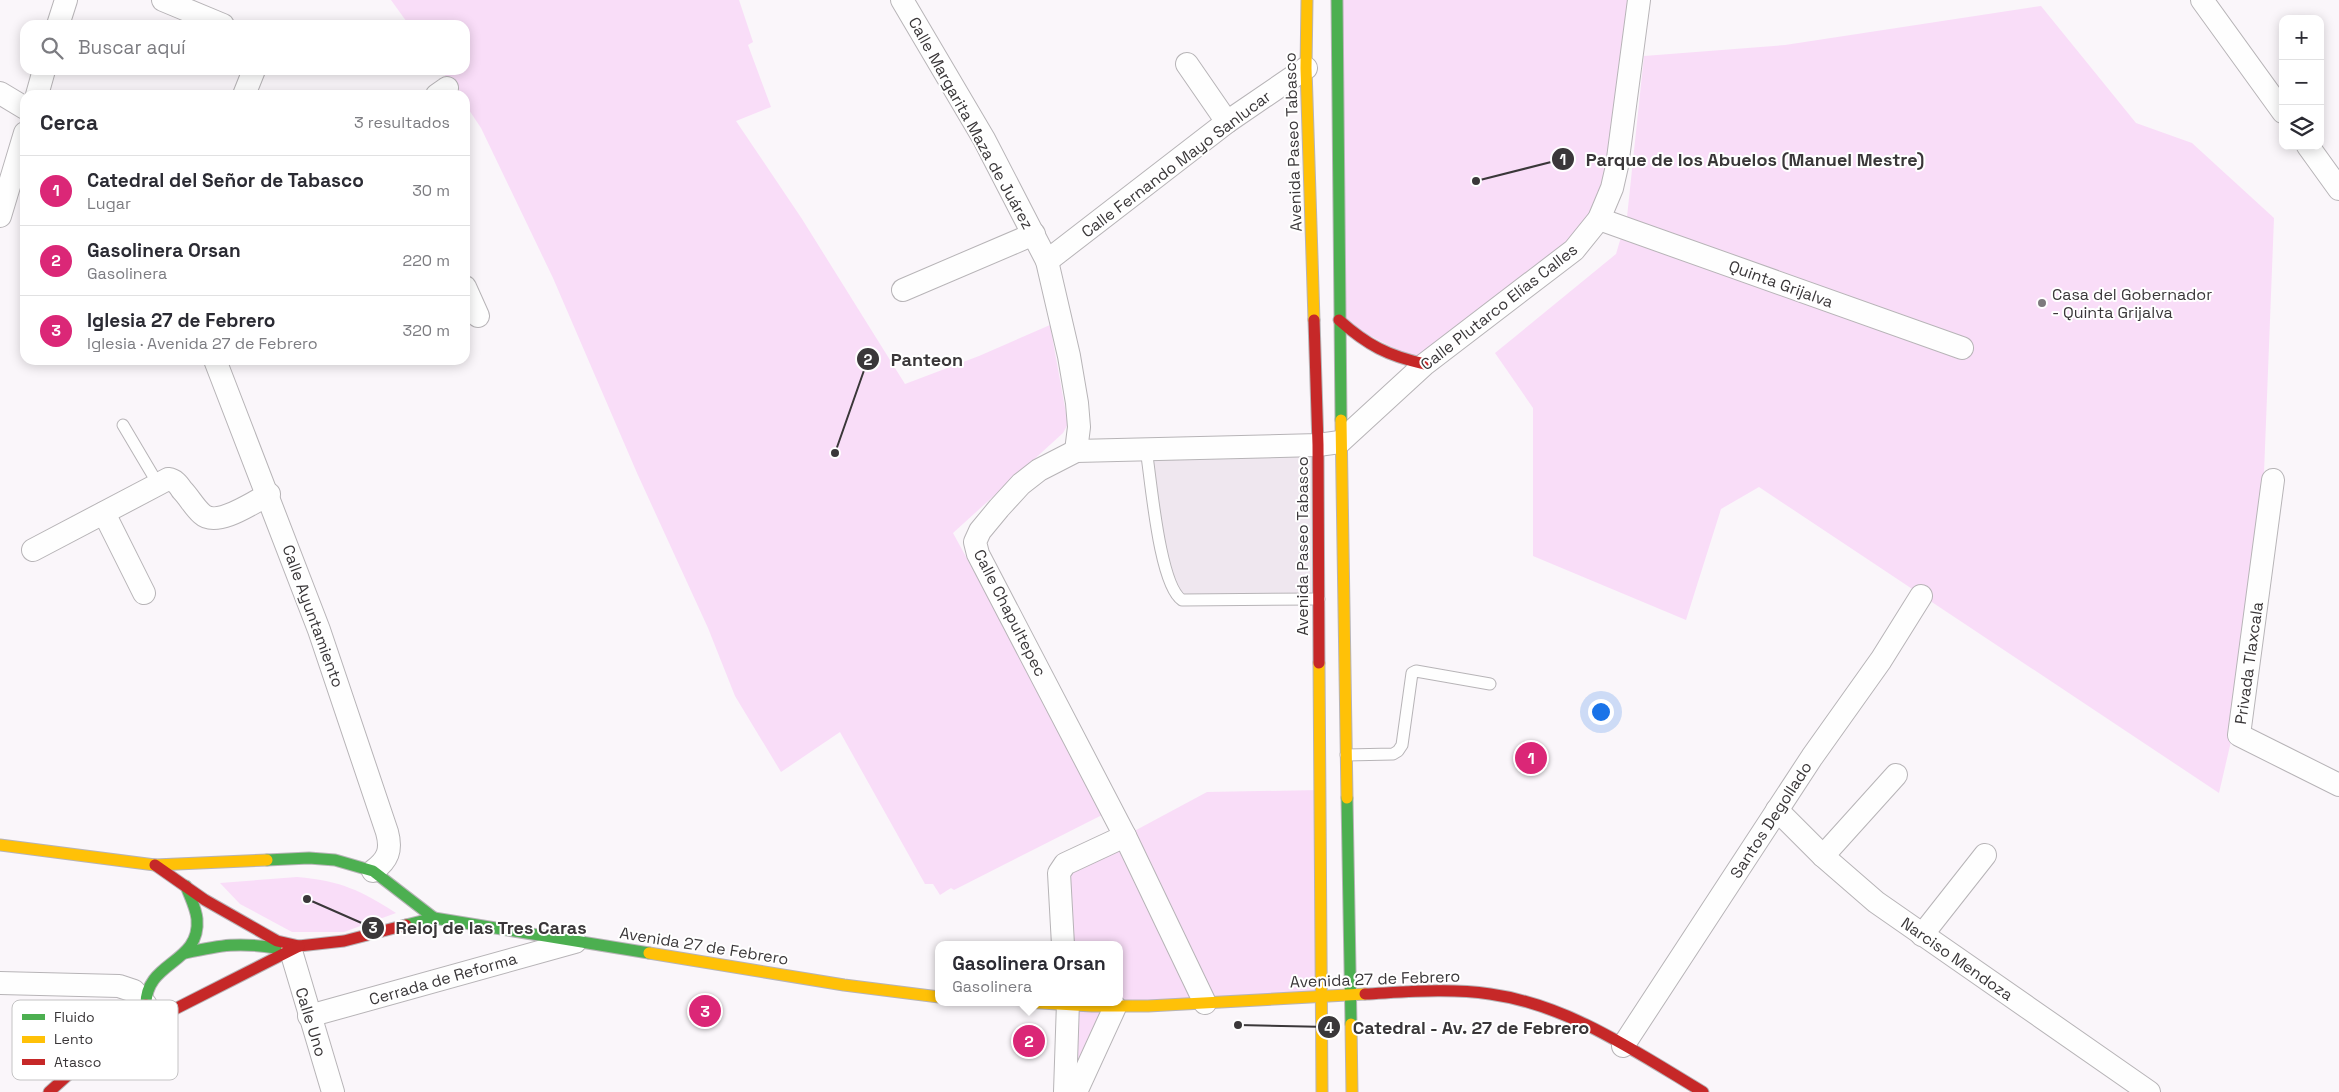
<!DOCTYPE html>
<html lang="es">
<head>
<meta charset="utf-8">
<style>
  :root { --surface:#fff; --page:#f7f7f7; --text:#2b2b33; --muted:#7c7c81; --line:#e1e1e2; --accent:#db2777 }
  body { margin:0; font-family:"Space Grotesk",sans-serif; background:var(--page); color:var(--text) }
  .controls { position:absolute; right:15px; top:15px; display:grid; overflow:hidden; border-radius:10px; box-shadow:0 2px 12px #0003 }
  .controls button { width:45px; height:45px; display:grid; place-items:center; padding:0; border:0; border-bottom:1px solid var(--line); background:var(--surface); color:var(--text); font:25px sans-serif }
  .you { position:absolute; left:1600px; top:711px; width:18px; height:18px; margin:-12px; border:4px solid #fff; border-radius:50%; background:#1a73e8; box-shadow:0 0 0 8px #1a73e833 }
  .badge { display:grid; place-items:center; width:32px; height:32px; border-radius:50%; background:var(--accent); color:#fff; font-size:16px; font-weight:700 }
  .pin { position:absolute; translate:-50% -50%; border:2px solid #fff; box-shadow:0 1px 5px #0006 }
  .popup { position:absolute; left:935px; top:941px; width:188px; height:65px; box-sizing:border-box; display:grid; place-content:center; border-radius:10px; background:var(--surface); filter:drop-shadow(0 1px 4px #0005); font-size:16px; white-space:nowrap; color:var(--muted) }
  .popup b { font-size:19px; color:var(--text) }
  .popup::after { content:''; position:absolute; left:50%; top:100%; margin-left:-10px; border:10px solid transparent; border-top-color:var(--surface) }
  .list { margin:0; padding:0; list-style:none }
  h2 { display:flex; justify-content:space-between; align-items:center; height:65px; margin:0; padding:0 20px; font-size:21px }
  h2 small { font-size:16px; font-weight:400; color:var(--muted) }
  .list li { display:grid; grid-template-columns:32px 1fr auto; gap:15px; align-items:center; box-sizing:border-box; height:70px; padding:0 20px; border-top:1px solid var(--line) }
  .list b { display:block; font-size:19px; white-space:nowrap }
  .list p { margin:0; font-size:16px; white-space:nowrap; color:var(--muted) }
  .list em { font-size:16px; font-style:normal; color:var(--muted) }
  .icon { flex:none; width:28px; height:28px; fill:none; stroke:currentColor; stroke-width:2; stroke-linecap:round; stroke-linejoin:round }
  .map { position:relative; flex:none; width:2339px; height:1092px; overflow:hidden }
  .search { position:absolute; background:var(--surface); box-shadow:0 2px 12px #0003; left:20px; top:20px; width:450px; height:55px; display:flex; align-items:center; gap:12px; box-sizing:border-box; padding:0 18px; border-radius:15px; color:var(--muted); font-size:19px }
  .panel { position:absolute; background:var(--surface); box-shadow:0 2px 12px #0003; left:20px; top:90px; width:450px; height:275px; border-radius:15px }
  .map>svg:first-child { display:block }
  .built { fill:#efe7ef }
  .green { fill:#f9ddf8 }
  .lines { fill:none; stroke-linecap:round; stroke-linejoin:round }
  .lane-casing { stroke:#b7b4b7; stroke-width:13 }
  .street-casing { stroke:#b7b4b7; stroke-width:24 }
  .fast-casing { stroke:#b7b4b7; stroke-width:13 }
  .slow-casing { stroke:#b7b4b7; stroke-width:13 }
  .jam-casing { stroke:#b7b4b7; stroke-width:13 }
  .lane { stroke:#fefefe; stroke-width:11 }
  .street { stroke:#fefefe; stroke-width:22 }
  .fast { stroke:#4caf50; stroke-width:11 }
  .slow { stroke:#ffc107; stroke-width:11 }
  .jam { stroke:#c62828; stroke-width:11 }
  .poi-dot { fill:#7d7a7d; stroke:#fff; stroke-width:2 }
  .labels { text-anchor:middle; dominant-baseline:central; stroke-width:4; stroke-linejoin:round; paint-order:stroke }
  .street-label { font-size:16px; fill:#3a3739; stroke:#fff }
  .poi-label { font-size:16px; fill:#3a3739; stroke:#fff; text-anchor:start }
  .key { fill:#fff; stroke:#c4c3c4; stroke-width:1 }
  .key-label { font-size:14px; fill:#3a3739 }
  .leader { fill:none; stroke:#3a3739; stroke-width:2 }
  .callout-dot { fill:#3a3739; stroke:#fff; stroke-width:2 }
  .mark-label { font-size:15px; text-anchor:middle; font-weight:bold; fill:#fff }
  .callout-label { font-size:18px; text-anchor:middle; font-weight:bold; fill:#3a3739; stroke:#fff; stroke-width:4; stroke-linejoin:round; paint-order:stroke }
</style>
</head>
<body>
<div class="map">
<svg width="2339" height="1092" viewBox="0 0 2339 1092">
  <rect width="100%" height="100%" fill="#faf6fa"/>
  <!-- built -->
  <path class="built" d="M1314 448 1316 596H1184L1166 565 1149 452Z"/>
  <!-- green -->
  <g class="green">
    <path d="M391 0H739L753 42 748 45 771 107 736 121 802 219 905 384 979 356 1050 325 1068 424 1063 433 953 533 1106 813 954 890 951 888 940 895 933 884H925L840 732 781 772 735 696 708 628 637 473 553 278 481 128 465 104V95H459L441 70H465V25H409Z"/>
    <path d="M1337 0H1639L1599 219 1425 364 1339 320Z"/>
    <path d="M2041 6 2136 123 2192 143 2274 218 2264 473 2232 737 2219 793 1759 487 1721 509 1686 620 1533 556V408L1495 353 1616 254 1627 217 1644 56 1785 45Z"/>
    <path d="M1319 790 1320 995 1115 1007 1076 1092 1068 1005 1119 1002V945H1063L1065 864 1125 836 1207 792Z"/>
    <path d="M297 877C341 881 360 890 396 913L344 932H292L240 904 220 883Z"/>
  </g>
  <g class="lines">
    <!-- lane casing -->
    <g class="lane-casing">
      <g id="lane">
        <path d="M123 425 158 484"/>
        <path d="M1146 449C1151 479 1159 585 1182 600L1319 599"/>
        <path d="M1346 755 1393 754 1398 751 1402 745 1412 673 1416 671 1490 684"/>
      </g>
    </g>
    <!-- street casing -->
    <g class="street-casing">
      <g id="street">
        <path d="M163 0 223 25"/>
        <path d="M902 0 984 139 1047 261 1069 356 1077 403 1079 427 1076 451"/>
        <path d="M2202 0 2283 112"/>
        <path d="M58 25 66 0"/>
        <path d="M1187 64 1227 122"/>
        <path d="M0 93 25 108"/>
        <path d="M37 95 44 70"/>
        <path d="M244 95 254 70"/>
        <path d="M437 95 447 88"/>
        <path d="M2308 146 2339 189"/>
        <path d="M0 216 25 133"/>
        <path d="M1599 219 1962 348"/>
        <path d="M1047 261 1227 122 1306 68"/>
        <path d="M465 287 478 316"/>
        <path d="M903 290 1034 234"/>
        <path d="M215 360 319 630 387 832C392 850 388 860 373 871"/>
        <path d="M2273 480 2239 735 2339 785"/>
        <path d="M104 513 144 593"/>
        <path d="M33 550 168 479C175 480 178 484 182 490 189 497 194 507 202 514 217 528 254 502 269 494"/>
        <path d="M1777 810 1823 856 1876 902 2149 1092"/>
        <path d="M1125 836 1205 1003"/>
        <path d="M1823 856 1896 775"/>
        <path d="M1922 935 1985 855"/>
        <path d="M1063 945 1059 873 1065 864 1125 836 978 554 975 542 980 531 999 508 1021 484 1039 470 1076 451 1318 445 1340 442 1425 364 1574 250 1599 219 1612 188 1617 166 1639 0"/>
        <path d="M291 951 333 1092"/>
        <path d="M0 983 119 986 134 991 146 1005"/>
        <path d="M309 1016 575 942"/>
        <path d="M1623 1046 1812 757 1881 660 1921 596"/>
        <path d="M1065 1092 1068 1002"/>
        <path d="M1076 1092 1115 1007"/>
      </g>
    </g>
    <!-- fast casing -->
    <g class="fast-casing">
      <g id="fast">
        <path d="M1337 0 1341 420"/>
        <path d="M1347 798 1351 1024"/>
        <path d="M267 860 309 858 335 860 373 871 434 918"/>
        <path d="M406 925 434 918 649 953"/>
        <path d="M185 953C222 945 238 942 276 948"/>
        <path d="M146 1005C145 961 201 964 197 919 196 908 190 897 186 886"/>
      </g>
    </g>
    <!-- slow casing -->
    <g class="slow-casing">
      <g id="slow">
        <path d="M1307 0 1306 68 1314 320"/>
        <path d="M1341 420 1347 798"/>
        <path d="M1319 663 1322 1092"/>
        <path d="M0 845 155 865 267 860"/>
        <path d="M649 953 844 985 939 997"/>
        <path d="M1024 1002 1092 1006H1148L1365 994"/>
        <path d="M1351 1024 1352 1092"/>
      </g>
    </g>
    <!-- jam casing -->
    <g class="jam-casing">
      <g id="jam">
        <path d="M1314 320 1318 445 1319 663"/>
        <path d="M1339 320C1367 345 1388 356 1425 364"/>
        <path d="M155 865 205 900 277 941 299 946 344 941 406 925"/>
        <path d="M1365 994C1406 992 1449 988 1490 994 1569 1005 1636 1052 1703 1092"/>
        <path d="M146 1005 163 1012 175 1009 299 946"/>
        <path d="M49 1092 146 1005"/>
      </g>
    </g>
    <!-- lane -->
    <use href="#lane" class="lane"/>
    <!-- street -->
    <use href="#street" class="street"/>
    <!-- fast -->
    <use href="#fast" class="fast"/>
    <!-- slow -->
    <use href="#slow" class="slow"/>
    <!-- jam -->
    <use href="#jam" class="jam"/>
  </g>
  <!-- markers -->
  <circle class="poi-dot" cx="2042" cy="303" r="5"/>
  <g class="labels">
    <!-- street labels -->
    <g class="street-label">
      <text transform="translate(971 123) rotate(61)">Calle Margarita Maza de Juárez</text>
      <text transform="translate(1293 142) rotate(-92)">Avenida Paseo Tabasco</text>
      <text transform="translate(1176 164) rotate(-37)">Calle Fernando Mayo Sanlucar</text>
      <text transform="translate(1781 284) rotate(20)">Quinta Grijalva</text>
      <text transform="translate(1499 307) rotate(-38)">Calle Plutarco Elías Calles</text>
      <text transform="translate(1302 546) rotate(-90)">Avenida Paseo Tabasco</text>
      <text transform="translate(1010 613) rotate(63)">Calle Chapultepec</text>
      <text transform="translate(313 616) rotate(70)">Calle Ayuntamiento</text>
      <text transform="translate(2249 663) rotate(-82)">Privada Tlaxcala</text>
      <text transform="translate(1771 820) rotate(-57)">Santos Degollado</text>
      <text transform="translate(704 946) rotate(9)">Avenida 27 de Febrero</text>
      <text transform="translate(1957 959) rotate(35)">Narciso Mendoza</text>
      <text transform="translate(443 979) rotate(-16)">Cerrada de Reforma</text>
      <text transform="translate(1375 979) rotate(-2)">Avenida 27 de Febrero</text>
      <text transform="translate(311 1022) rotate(73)">Calle Uno</text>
    </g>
    <!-- poi labels -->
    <g class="poi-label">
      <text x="2052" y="294">Casa del Gobernador<tspan x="2052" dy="18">- Quinta Grijalva</tspan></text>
    </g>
  </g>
  <!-- legend -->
  <rect x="12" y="1000" width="166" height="80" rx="8" class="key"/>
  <rect x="22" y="1014" width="23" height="6" fill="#4caf50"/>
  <rect x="22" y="1036" width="23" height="7" fill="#ffc107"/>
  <rect x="22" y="1059" width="23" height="6" fill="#c62828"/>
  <g class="key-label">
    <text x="54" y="1022">Fluido</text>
    <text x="54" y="1044">Lento</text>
    <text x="54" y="1067">Atasco</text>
  </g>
  <!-- callouts -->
  <path class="leader" d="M1476 181L1563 159M835 453L868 359M307 899L373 928M1238 1025L1329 1027"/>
  <g class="callout-dot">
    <circle cx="1476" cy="181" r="5"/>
    <circle cx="835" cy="453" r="5"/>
    <circle cx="307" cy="899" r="5"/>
    <circle cx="1238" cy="1025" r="5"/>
    <circle cx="1563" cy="159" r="12"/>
    <circle cx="868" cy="359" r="12"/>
    <circle cx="373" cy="928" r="12"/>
    <circle cx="1329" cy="1027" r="12"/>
  </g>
  <g class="mark-label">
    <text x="1563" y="165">1</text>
    <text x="868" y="365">2</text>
    <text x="373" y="933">3</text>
    <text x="1329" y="1033">4</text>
  </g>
  <g class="callout-label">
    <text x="1755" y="166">Parque de los Abuelos (Manuel Mestre)</text>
    <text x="927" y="366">Panteon</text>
    <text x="491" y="934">Reloj de las Tres Caras</text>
    <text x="1471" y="1034">Catedral - Av. 27 de Febrero</text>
  </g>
</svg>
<div class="controls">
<button>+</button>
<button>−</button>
<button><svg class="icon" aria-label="layers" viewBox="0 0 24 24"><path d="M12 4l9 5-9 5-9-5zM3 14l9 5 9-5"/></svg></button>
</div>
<div class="you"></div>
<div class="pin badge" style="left:1531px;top:758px">1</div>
<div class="pin badge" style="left:1029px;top:1041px">2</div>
<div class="popup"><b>Gasolinera Orsan</b>Gasolinera</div>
<div class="pin badge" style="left:705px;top:1011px">3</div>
<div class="search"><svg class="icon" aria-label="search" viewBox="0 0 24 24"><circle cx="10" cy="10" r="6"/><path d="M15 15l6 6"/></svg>Buscar aquí</div>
<section class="panel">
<h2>Cerca<small>3 resultados</small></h2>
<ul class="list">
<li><span class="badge">1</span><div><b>Catedral del Señor de Tabasco</b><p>Lugar</p></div><em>30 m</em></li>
<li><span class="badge">2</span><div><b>Gasolinera Orsan</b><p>Gasolinera</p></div><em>220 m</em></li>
<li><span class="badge">3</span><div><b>Iglesia 27 de Febrero</b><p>Iglesia · Avenida 27 de Febrero</p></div><em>320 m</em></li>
</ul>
</section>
</div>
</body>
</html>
